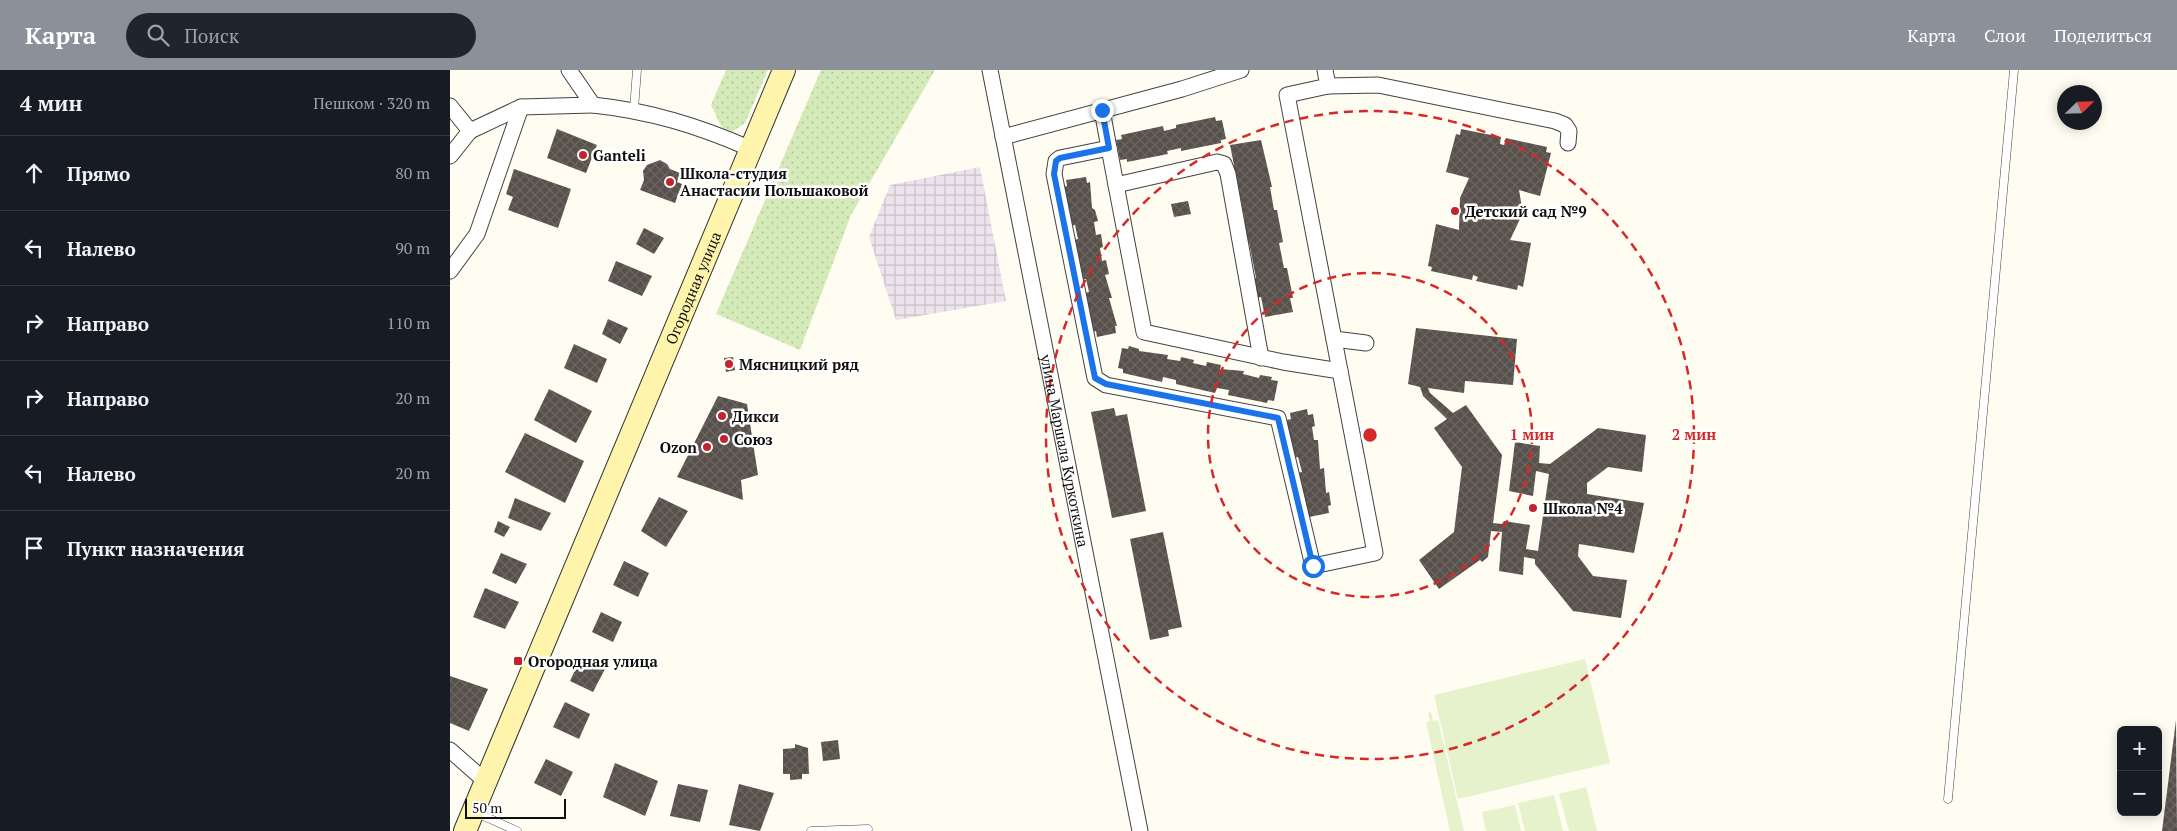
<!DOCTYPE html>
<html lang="ru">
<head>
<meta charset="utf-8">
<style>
  :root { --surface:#171b24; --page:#20242c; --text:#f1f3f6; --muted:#9ea1a6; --line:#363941; --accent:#8c9099 }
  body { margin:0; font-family:"PT Serif",serif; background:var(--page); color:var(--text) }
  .controls { position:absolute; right:15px; bottom:15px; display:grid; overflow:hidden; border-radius:8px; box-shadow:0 2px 12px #0003 }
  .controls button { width:45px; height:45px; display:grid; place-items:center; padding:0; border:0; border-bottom:1px solid var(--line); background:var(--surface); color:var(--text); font:25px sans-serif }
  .compass { position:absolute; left:1607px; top:15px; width:45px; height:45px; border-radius:50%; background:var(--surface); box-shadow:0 2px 12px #0003; rotate:67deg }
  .scale { position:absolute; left:15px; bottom:12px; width:101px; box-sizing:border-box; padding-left:5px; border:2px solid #0f0f0f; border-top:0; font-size:14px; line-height:18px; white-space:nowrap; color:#0f0f0f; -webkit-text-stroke:4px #fff; paint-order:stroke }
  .stop { position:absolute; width:15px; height:15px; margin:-11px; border:4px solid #1a73e8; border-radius:50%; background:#fff }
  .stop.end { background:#1a73e8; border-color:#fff; box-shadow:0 1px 5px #0008 }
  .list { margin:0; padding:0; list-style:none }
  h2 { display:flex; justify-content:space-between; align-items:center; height:65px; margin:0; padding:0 20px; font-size:21px }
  h2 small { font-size:16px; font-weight:400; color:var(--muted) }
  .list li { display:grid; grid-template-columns:32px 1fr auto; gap:15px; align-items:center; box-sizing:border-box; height:75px; padding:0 20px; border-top:1px solid var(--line) }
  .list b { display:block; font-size:19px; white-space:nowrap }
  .list em { font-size:16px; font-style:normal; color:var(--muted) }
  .icon { flex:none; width:28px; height:28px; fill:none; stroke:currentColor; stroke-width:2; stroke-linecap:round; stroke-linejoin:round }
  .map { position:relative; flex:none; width:1727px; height:761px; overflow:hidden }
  header { display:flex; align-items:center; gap:30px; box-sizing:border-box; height:70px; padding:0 25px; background:var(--accent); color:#fff }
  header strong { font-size:24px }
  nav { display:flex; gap:28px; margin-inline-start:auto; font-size:18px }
  .search { width:350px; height:45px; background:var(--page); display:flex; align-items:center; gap:12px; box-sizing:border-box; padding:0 18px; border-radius:28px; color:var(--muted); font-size:19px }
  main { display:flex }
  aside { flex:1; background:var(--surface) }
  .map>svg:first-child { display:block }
  .industrial { fill:url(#industrial-grid) }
  .grass { fill:url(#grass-dots) }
  .pitch { fill:#e5f2cb }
  .building { fill:url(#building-cross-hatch) }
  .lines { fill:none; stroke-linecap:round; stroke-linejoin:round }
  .service-casing { stroke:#424242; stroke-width:9 }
  .minor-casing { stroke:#424242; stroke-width:17 }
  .secondary-casing { stroke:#313131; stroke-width:24 }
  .service { stroke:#fff; stroke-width:8 }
  .minor { stroke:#fff; stroke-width:15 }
  .secondary { stroke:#fff4ac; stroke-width:22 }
  .route { stroke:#1a73e8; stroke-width:6 }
  .ring { fill:none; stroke:#d62828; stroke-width:2.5; stroke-dasharray:9 6 }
  .poi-dot { fill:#c3232e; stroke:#fff; stroke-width:2 }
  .labels { text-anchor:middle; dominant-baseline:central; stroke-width:5; stroke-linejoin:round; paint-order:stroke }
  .poi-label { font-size:15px; font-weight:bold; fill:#0f0f0f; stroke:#fff; text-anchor:start }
  .street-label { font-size:15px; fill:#0f0f0f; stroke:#fff }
  .centre { fill:#d62828; stroke:#fff; stroke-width:2.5 }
  .ring-label { font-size:15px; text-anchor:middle; font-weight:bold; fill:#d62828; stroke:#fff; stroke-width:5; stroke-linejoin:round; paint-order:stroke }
</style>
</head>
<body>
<header>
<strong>Карта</strong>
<div class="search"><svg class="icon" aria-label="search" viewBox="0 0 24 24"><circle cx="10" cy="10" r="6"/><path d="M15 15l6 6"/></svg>Поиск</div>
<nav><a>Карта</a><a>Слои</a><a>Поделиться</a></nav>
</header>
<main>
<aside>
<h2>4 мин<small>Пешком · 320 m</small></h2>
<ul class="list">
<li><svg class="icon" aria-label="ahead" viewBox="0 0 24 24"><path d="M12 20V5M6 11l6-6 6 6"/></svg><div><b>Прямо</b></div><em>80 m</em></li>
<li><svg class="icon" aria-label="left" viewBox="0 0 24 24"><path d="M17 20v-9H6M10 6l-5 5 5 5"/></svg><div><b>Налево</b></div><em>90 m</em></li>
<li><svg class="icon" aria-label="right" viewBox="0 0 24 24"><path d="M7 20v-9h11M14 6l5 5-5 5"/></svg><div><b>Направо</b></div><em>110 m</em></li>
<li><svg class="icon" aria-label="right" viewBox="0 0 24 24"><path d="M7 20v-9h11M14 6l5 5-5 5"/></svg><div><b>Направо</b></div><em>20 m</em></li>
<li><svg class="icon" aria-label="left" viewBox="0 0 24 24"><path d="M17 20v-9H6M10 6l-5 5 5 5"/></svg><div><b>Налево</b></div><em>20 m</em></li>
<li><svg class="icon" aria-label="arrive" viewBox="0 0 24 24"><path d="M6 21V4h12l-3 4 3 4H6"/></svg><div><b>Пункт назначения</b></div></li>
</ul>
</aside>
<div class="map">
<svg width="1727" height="761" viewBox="0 0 1727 761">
  <defs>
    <pattern id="industrial-grid" width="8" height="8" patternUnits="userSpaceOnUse" patternTransform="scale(1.25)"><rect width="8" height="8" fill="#ece3ed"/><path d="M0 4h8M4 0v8" fill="none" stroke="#c9c2ca"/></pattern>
    <pattern id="grass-dots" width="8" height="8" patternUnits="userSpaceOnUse" patternTransform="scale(1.25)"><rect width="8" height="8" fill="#d4ebb9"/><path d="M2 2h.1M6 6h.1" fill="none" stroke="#b5c89e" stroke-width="1.8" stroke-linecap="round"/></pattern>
    <pattern id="building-cross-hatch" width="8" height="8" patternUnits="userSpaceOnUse" patternTransform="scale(1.25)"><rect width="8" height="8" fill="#58504b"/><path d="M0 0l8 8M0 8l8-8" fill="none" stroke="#6b6561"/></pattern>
  </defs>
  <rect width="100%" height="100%" fill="#fffcf1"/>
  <!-- industrial -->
  <path class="industrial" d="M530 97 556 231 446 250 419 167 440 115Z"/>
  <!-- grass -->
  <g class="grass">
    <path d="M276 0H318L295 53 282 62 272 58 261 35Z"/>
    <path d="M371 0H485L401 145 350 280 266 244Z"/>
  </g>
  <!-- pitch -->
  <g class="pitch">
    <path d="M1135 589 1160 693 1008 729 984 625Z"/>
    <path d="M981 642 983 651 988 650 1014 761H1000L976 652 980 651 978 643Z"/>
    <path d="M1136 717 1147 761H1119L1109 724Z"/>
    <path d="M1104 725 1113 761H1075L1068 733Z"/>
    <path d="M1065 735 1071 761H1036L1032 742Z"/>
  </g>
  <!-- building -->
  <g class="building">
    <path d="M765 47 766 51 772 50 776 69 771 70V73L731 81V78L717 81 718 84 677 92V89L670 90 666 70 672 69 671 65 713 56 714 61 726 58V55Z"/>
    <path d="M107 59 147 75 136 103 97 88Z"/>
    <path d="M1011 59 1051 67 1050 74 1054 75 1056 68 1097 77 1096 82 1101 83 1090 126 1069 120 1072 138 1070 149 1060 170 1081 173 1073 217 1068 215 1067 220 1026 211 1028 207 1023 205 1022 210 981 201 982 197 978 196 986 154 1009 160 1010 128 1019 108 996 102 1006 64 1010 65Z"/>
    <path d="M811 70 822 117H820L824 140H827L833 172 829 173 834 198H837L843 228H840L843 242 815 247 811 227 805 228 801 209 806 208 799 172 794 173 790 152 795 151 788 116H784L780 95H784L780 75Z"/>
    <path d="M210 90 217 94 220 99 230 103 227 112 232 114 225 133 190 120 194 110 193 101 197 95Z"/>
    <path d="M64 99 121 119 108 158 58 140 63 127 56 124Z"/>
    <path d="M636 107 637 113 640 112 642 138 645 140 648 151 644 152 646 165 651 164 653 177 650 178 652 191 656 190 659 204 655 205 662 228H659L667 256H665L666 263 647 267 646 261 641 262 634 223 639 222 636 209 631 210 624 170 628 169 625 155 620 156 613 117 617 116 616 110Z"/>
    <path d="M738 131 741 144 724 147 721 134Z"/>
    <path d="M194 158 214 168 204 184 186 174Z"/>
    <path d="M166 191 202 206 192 226 158 211Z"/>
    <path d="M158 249 178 258 170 274 152 264Z"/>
    <path d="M966 258 1067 269 1063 315 1015 311 1014 323 978 318 980 323 1003 343 1016 335 1052 385 1043 453 1052 454 1054 451 1080 455 1076 479 1088 481 1099 404 1086 401 1083 426 1059 421 1065 372 1090 376 1089 393 1100 394 1148 358 1196 365 1192 402 1158 397 1137 413V424L1194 433 1184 483 1129 474 1128 486 1143 506 1177 510 1171 548 1123 541 1085 494V489L1074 487 1073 505 1049 501 1052 462 1041 461 1038 487 1032 492 1030 490 989 519 969 490 1004 462 1012 397 984 358 997 349 973 326 970 317 958 314Z"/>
    <path d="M124 274 157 289 147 313 114 298Z"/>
    <path d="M679 276 689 279V281L718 285 717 289 730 291 731 287 744 290 743 293 756 296 757 292 771 295 770 299 794 301 793 304 809 308 810 305 822 307 821 310 828 311 824 331 818 330 817 333 778 325 779 320 767 318 765 323 726 314V310L713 307 712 312 673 303V299L668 298 672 278 678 279Z"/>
    <path d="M283 287 285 300 276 302 274 288Z"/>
    <path d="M99 319 142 341 126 373 84 350Z"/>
    <path d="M268 326 297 334 308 405 291 410 293 430 227 407Z"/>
    <path d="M664 338 666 346 677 344 696 441 662 448 641 342Z"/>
    <path d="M857 339 858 345 863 344 865 356 862 357 864 370H868L870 399 874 398 876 423 879 422 881 435 878 436 879 443 859 447 858 441 855 442 847 403 852 402 848 387 844 388 837 350 841 349 840 343Z"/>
    <path d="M75 363 134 391 115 433 55 402Z"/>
    <path d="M209 427 238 441 216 477 191 461Z"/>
    <path d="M65 428 101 443 91 461 58 448Z"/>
    <path d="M48 451 60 457 54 467 44 462Z"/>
    <path d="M713 462 732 557 718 560 719 566 700 570 680 469Z"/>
    <path d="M51 483 77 494 66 514 42 503Z"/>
    <path d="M174 491 199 503 188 527 163 515Z"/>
    <path d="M35 518 69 532 55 559 23 547Z"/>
    <path d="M151 542 172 552 163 572 142 562Z"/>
    <path d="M131 587 155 599 143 622 120 611Z"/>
    <path d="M0 606 38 619 19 661 0 653Z"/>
    <path d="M115 632 140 644 129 669 103 657Z"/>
    <path d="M1726 650 1727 761H1712Z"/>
    <path d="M388 670 390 689 373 691 371 672Z"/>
    <path d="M345 674 358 678 359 704H352V709L340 710V704H333V679L345 678Z"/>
    <path d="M96 689 123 702 111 726 84 713Z"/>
    <path d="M165 693 208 711 195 746 153 727Z"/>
    <path d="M228 714 258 720 250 752 220 746Z"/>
    <path d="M289 714 324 723 310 761 279 755Z"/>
  </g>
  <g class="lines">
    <!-- service casing -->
    <g class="service-casing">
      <g id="service">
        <path d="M184 39 187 0"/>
        <path d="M1498 729 1564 0"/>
        <path d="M25 742 67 761"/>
        <path d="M361 761 418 759"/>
      </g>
    </g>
    <!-- minor casing -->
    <g class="minor-casing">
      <g id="minor">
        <path d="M119 0 143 35C200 41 249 56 301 79"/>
        <path id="s1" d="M540 0 690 761"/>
        <path d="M878 16 928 15 1105 51 1115 55 1119 61 1118 73"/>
        <path d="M0 36 20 61"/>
        <path d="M652 40 659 78 610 88 606 91 604 104 645 308 656 315 828 348 863 496 925 483 837 25 878 16 875 0"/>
        <path d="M553 67 732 19 791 0"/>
        <path d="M659 78 694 262 833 292 890 301"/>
        <path d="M0 86 20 61 71 37 143 35"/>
        <path d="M666 115 767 92 774 94 778 104 811 288"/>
        <path d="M0 201 27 164 71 37"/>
        <path d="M884 269 916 273"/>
        <path d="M0 680 35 711"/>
      </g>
    </g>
    <!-- secondary casing -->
    <g class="secondary-casing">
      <g id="secondary">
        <path id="s2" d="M15 761 334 0"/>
      </g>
    </g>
    <!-- service -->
    <use href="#service" class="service"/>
    <!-- minor -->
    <use href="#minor" class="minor"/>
    <!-- secondary -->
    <use href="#secondary" class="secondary"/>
  </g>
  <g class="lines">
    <!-- route -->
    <path class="route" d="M652 40 659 78 610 88 606 91 604 104 645 308 656 314 828 348 863 496"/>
  </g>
  <!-- distance rings -->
  <g class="ring">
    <circle cx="920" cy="365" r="162"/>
    <circle cx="920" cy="365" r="324"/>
  </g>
  <!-- markers -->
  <g class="poi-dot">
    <circle cx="133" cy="85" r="5"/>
    <circle cx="220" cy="112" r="5"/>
    <circle cx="1005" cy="141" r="5"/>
    <circle cx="279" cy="294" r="5"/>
    <circle cx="272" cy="346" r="5"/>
    <circle cx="274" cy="369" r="5"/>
    <circle cx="257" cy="377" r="5"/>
    <circle cx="1083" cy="438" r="5"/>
    <rect x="63" y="586" width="10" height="10" rx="2.5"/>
  </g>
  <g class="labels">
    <!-- poi labels -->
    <g class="poi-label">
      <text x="143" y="85">Ganteli</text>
      <text x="230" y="103">Школа-студия<tspan x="230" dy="17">Анастасии Польшаковой</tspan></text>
      <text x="1015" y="141">Детский сад №9</text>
      <text x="289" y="294">Мясницкий ряд</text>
      <text x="282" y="346">Дикси</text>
      <text x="284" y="369">Союз</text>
      <text x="247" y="377" text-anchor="end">Ozon</text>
      <text x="1093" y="438">Школа №4</text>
      <text x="78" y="591">Огородная улица</text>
    </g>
    <!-- street labels -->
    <g class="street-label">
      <text stroke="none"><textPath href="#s2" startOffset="589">Огородная улица</textPath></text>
      <text stroke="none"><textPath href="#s1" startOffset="388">улица Маршала Куркоткина</textPath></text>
    </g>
  </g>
  <circle cx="920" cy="365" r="8" class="centre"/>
  <g class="ring-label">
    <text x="1082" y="370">1 мин</text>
    <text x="1244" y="370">2 мин</text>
  </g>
</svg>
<div class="controls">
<button>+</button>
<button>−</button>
</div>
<svg class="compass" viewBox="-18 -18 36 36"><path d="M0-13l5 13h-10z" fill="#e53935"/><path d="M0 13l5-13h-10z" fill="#9ea1a6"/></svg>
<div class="scale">50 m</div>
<div class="stop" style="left:863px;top:496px"></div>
<div class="stop end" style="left:652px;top:40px"></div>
</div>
</main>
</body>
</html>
